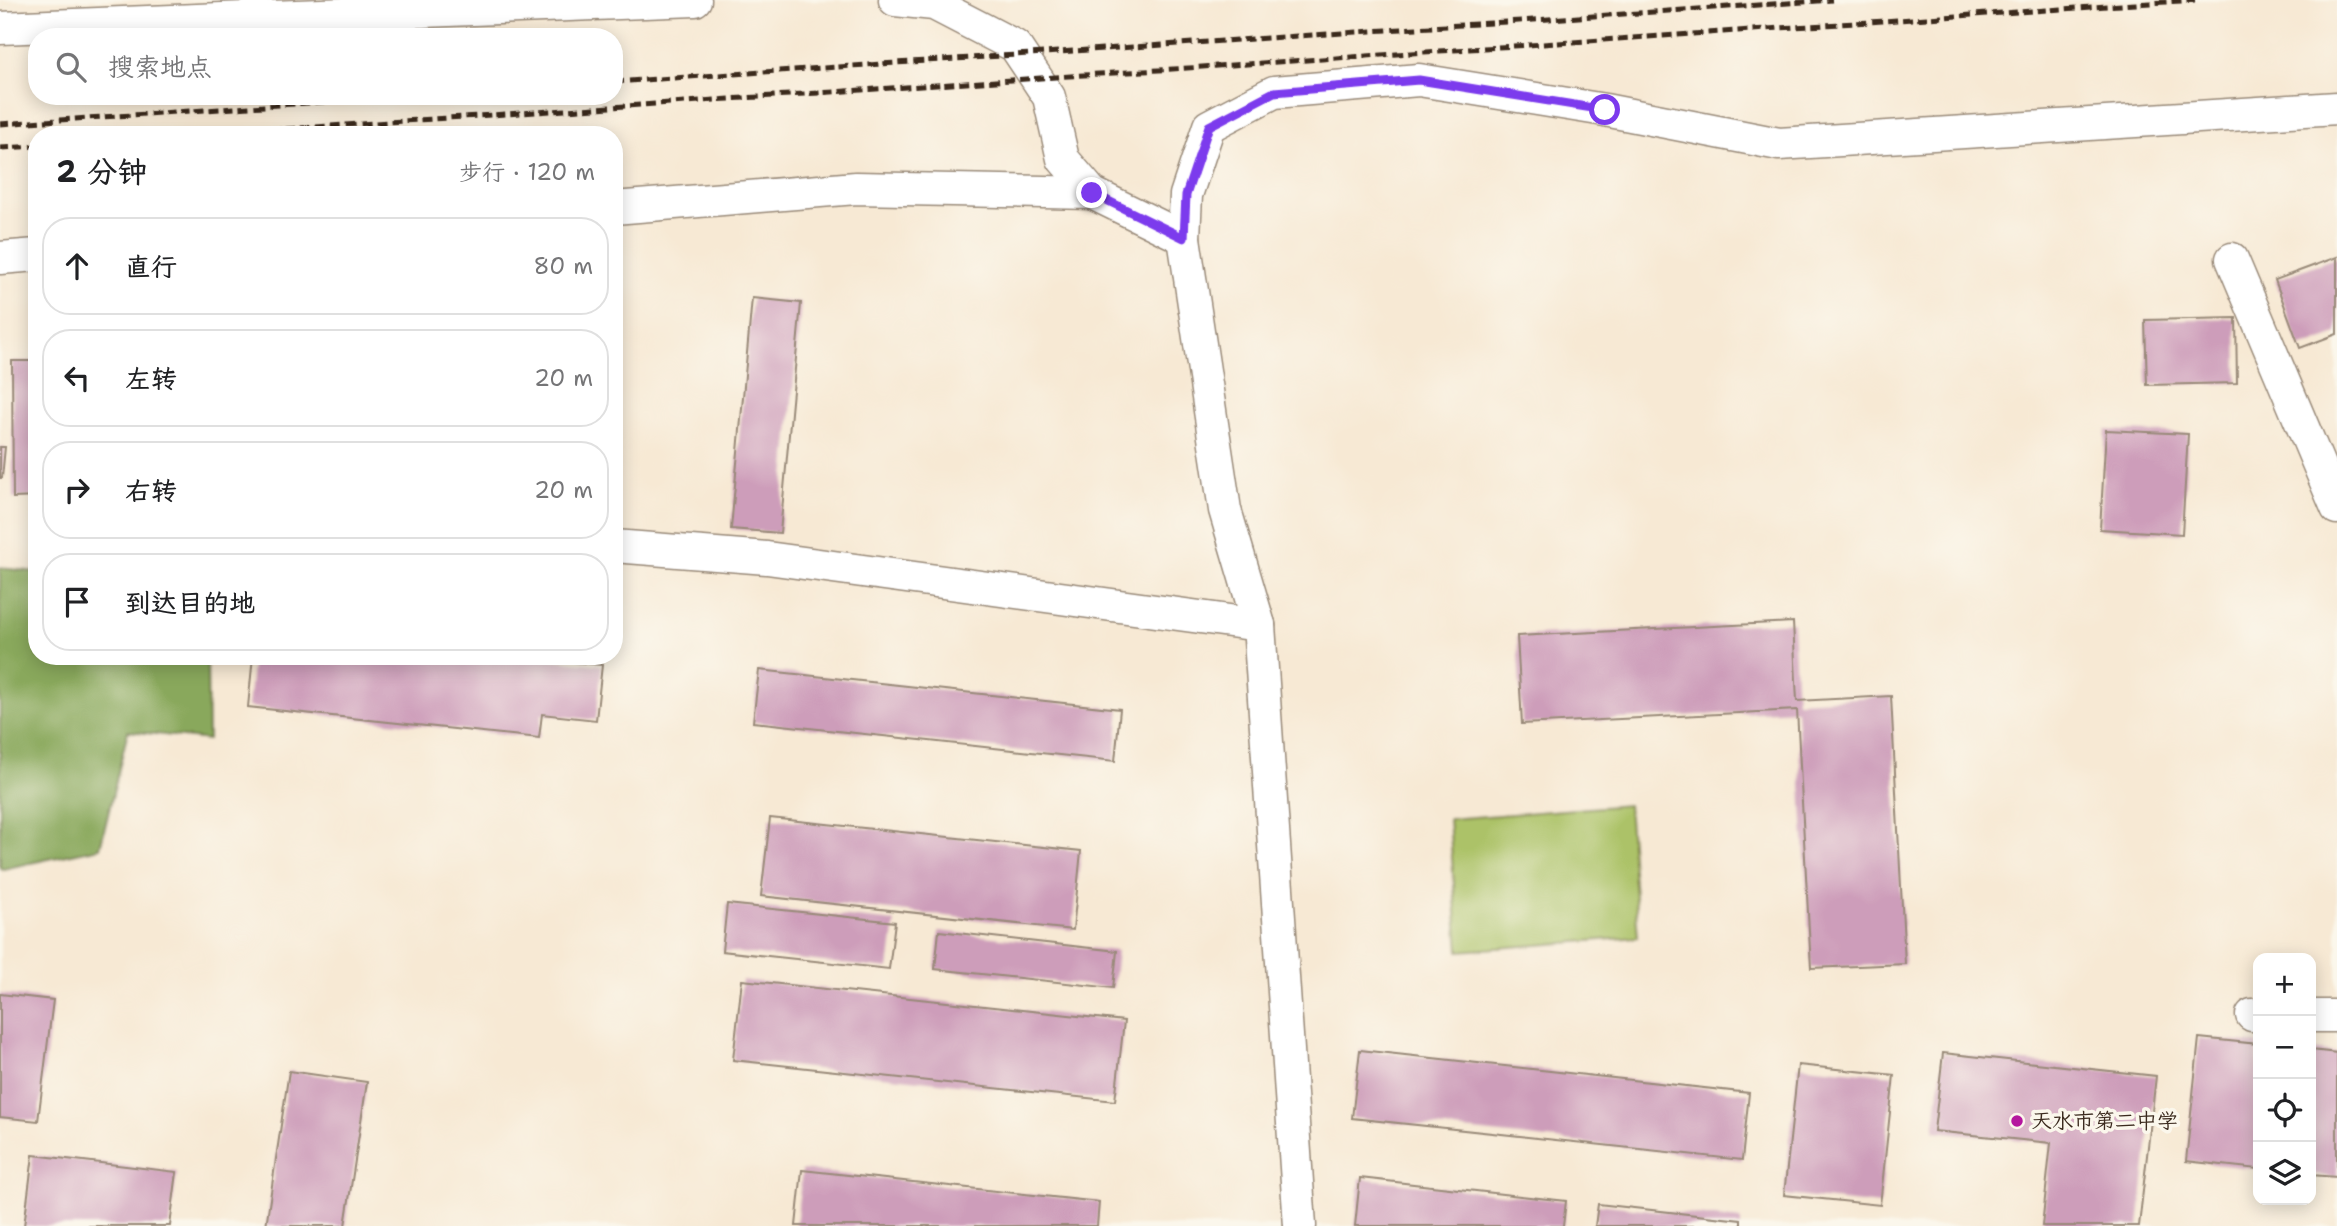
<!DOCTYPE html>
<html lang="zh">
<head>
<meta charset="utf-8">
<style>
  :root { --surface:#fff; --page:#f2f2f2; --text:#202124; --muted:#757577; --line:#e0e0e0 }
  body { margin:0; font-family:"Shantell Sans","LXGW WenKai TC",sans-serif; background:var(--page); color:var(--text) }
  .controls { position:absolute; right:21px; bottom:21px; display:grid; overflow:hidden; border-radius:14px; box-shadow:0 4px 18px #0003 }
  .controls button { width:63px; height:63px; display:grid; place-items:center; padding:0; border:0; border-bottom:2px solid var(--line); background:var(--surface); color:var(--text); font:35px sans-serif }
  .stop { position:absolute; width:21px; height:21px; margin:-16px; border:5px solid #7c3aed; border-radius:50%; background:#fff }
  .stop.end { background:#7c3aed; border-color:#fff; box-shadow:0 2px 7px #0008 }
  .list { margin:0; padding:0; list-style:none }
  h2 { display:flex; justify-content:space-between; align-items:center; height:91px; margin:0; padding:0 28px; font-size:30px }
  h2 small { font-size:23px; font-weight:400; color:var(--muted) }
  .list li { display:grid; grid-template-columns:46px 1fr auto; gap:21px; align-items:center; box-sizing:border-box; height:98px; margin:0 14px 14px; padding:0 14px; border:2px solid var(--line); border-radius:28px }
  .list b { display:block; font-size:26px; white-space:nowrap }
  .list em { font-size:23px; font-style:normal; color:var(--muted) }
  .icon { flex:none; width:38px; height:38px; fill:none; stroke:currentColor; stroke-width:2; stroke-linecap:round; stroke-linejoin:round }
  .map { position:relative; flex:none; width:2337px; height:1226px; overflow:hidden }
  .search { position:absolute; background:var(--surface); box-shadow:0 4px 18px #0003; left:28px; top:28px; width:595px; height:77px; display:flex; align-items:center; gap:18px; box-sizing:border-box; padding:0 24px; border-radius:28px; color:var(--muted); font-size:26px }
  .panel { position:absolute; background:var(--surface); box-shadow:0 4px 18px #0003; left:28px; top:126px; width:595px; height:539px; border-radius:28px }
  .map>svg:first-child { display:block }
  .green { fill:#acc267; stroke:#747642; stroke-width:2 }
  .forest { fill:#89a85c; stroke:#62693d; stroke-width:2 }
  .building { fill:#cd9dba }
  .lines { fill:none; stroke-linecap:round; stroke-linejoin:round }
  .street-casing { stroke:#998a79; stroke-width:35 }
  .street { stroke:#fff; stroke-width:32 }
  .rail { stroke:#3b2a1e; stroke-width:5; stroke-dasharray:10 5; stroke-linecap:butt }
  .route { stroke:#7c3aed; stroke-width:9 }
  .poi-dot { fill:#b5179e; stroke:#fbf7ec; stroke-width:2.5 }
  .labels { text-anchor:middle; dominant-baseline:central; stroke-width:7; stroke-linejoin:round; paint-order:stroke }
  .poi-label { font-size:21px; fill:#3b2a1e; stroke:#fbf7ec; text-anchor:start }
</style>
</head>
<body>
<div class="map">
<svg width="2337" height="1226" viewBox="0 0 2337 1226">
  <rect width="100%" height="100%" fill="#fbf7ec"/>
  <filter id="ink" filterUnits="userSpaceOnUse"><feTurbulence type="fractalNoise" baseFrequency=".0143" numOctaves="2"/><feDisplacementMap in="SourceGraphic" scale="14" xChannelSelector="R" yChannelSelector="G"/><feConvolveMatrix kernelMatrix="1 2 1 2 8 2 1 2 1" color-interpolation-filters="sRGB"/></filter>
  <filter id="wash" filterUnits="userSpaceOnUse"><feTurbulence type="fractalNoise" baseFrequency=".00686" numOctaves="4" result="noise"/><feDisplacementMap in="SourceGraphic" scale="28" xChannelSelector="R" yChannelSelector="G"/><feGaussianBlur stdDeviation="1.57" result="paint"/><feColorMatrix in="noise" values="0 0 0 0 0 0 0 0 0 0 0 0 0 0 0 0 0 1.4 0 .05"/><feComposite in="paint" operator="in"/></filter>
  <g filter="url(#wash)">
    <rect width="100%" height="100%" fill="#f7e9d4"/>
    <!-- green -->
    <path class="green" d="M1628 805 1638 937 1459 951 1449 819Z"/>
    <!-- forest -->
    <path class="forest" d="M0 568 37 572V656H207L208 740 128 731 100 848 3 869 0 868Z"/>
    <g id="blocks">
      <!-- building -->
      <g class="building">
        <path d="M2337 257V334L2300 348 2275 280Z"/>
        <path d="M752 298 801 303 780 533 731 529Z"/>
        <path d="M2236 318 2237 383 2147 385 2145 320Z"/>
        <path d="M12 361H37V497L13 498Z"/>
        <path d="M2106 430 2188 434 2182 534 2100 529Z"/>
        <path d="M0 447H5L2 478H0Z"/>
        <path d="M1793 622 1797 701 1891 696 1905 964 1811 968 1797 710 1522 724 1517 636Z"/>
        <path d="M253 656H518L602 665 596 720 542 714 539 738 248 707Z"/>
        <path d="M759 670 1120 709 1115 761 753 722Z"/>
        <path d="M770 818 1081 851 1073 930 761 896Z"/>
        <path d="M727 904 895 922 889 969 722 951Z"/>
        <path d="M939 931 1117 951 1113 988 935 969Z"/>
        <path d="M742 980 1124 1021 1115 1101 733 1060Z"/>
        <path d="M0 994 53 1000 38 1121 0 1117Z"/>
        <path d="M2199 1038 2258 1044V1169L2186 1161Z"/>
        <path d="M1360 1050 1749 1093 1742 1160 1352 1118Z"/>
        <path d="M2311 1050 2337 1053V1177L2311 1175Z"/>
        <path d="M1943 1053 2156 1076 2139 1226H2042L2051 1143 1934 1131Z"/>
        <path d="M1798 1065 1894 1075 1880 1205 1784 1195Z"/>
        <path d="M289 1071 367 1082 345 1226H266Z"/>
        <path d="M33 1155 177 1172 170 1226H24Z"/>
        <path d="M802 1170 1099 1202 1097 1226H796Z"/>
        <path d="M1360 1178 1566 1201 1563 1226H1355Z"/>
        <path d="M1598 1204 1741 1220V1226H1595Z"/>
      </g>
    </g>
  </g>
  <g filter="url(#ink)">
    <use href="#blocks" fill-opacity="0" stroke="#998a79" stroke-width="2"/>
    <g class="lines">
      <!-- street casing -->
      <g class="street-casing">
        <g id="street">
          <path d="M895 0 934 4 1015 46 1049 97 1063 159 1092 193 1184 238"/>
          <path d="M0 28 695 0"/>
          <path d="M614 208 856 188 1092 193"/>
          <path d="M0 258 37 255"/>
          <path d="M2232 259 2337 508"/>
          <path d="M614 546 767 558 1259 625 1300 1226"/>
          <path d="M1259 625 1225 510 1184 238 1186 195 1209 126 1274 92 1419 80 1605 110 1779 144 2337 108"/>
          <path d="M2252 1015H2258"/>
          <path d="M2311 1016H2337"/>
        </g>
      </g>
      <!-- street -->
      <use href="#street" class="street"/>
      <!-- rail -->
      <g class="rail">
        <path d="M614 82 1832 0"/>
        <path d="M0 124 410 96"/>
        <path d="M196 135 2195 0"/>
        <path d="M0 148 37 146"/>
      </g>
    </g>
  </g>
  <g class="lines" filter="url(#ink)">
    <!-- route -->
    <path class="route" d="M1092 193 1184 238 1186 195 1209 126 1274 92 1419 80 1605 110"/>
  </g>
  <!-- markers -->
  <circle class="poi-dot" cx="2017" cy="1121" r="7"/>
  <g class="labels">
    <!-- poi labels -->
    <g class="poi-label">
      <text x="2031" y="1121">天水市第二中学</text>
    </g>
  </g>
</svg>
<div class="controls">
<button>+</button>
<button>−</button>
<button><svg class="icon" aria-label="locate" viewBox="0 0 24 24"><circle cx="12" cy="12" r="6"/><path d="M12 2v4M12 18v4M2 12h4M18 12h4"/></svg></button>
<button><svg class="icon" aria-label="layers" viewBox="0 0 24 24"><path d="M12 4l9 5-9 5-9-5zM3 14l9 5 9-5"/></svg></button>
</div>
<div class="stop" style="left:1605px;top:110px"></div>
<div class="stop end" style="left:1092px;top:193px"></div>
<div class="search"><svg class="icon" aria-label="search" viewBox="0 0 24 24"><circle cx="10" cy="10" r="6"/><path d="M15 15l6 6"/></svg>搜索地点</div>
<section class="panel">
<h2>2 分钟<small>步行 · 120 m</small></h2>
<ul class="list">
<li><svg class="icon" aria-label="ahead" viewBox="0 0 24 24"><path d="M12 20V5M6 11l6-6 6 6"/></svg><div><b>直行</b></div><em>80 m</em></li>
<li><svg class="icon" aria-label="left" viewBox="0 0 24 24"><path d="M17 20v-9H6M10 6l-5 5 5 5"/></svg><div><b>左转</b></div><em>20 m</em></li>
<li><svg class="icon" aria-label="right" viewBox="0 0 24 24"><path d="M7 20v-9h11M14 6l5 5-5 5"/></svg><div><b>右转</b></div><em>20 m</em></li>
<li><svg class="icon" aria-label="arrive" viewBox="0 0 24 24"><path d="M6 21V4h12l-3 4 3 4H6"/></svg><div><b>到达目的地</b></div></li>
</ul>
</section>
</div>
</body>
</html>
